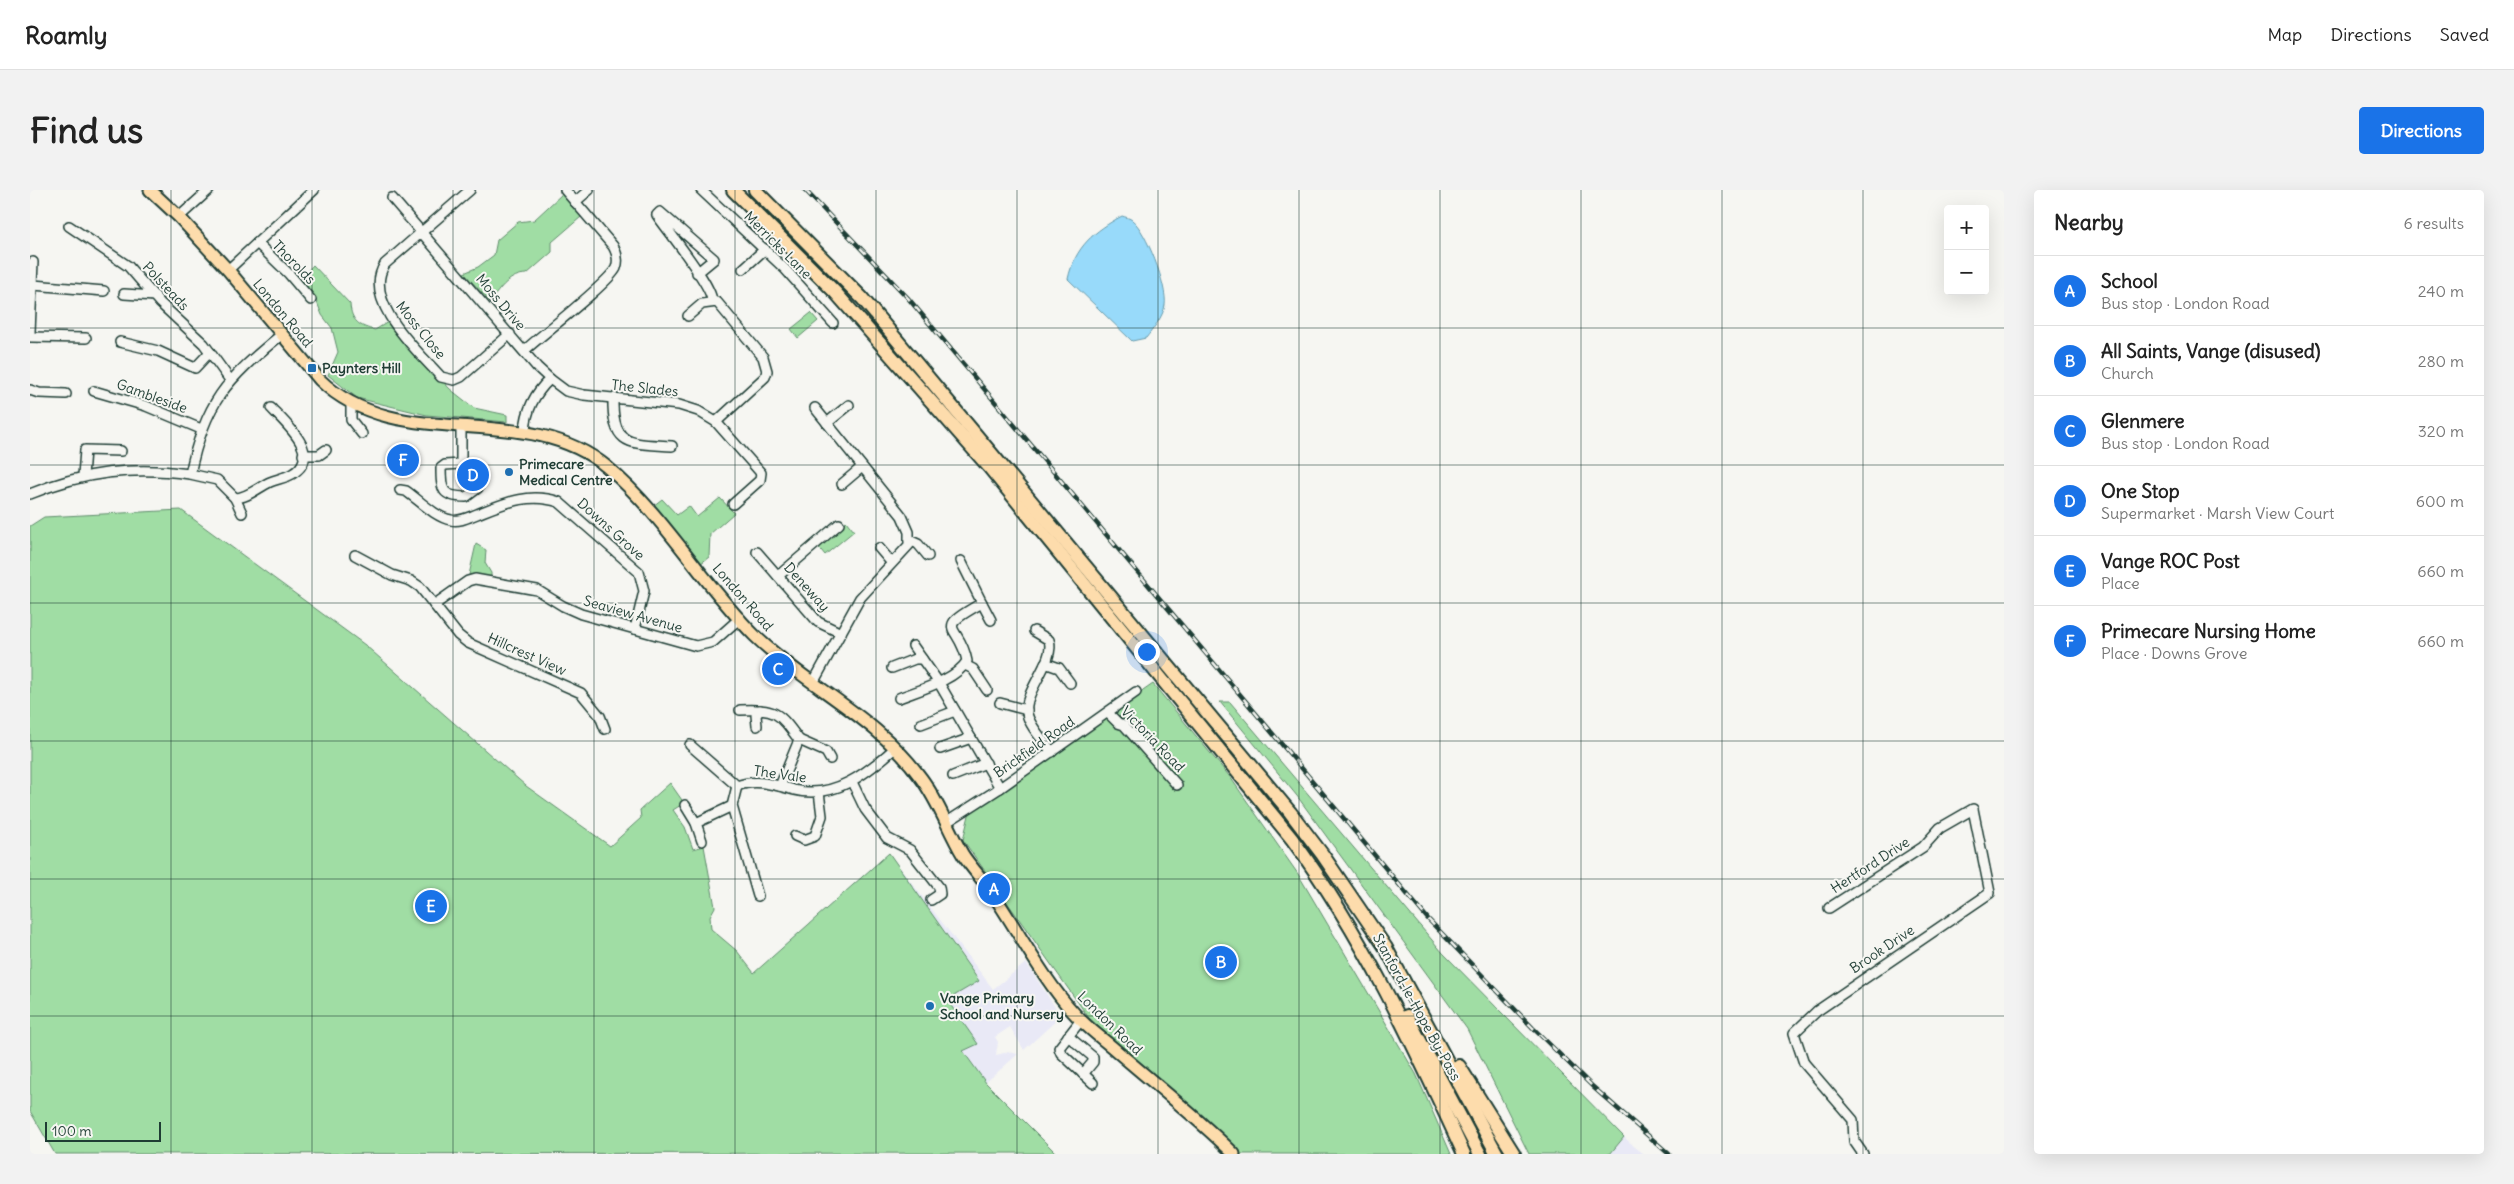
<!DOCTYPE html>
<html lang="en">
<head>
<meta charset="utf-8">
<style>
  :root { --surface:#fff; --page:#f2f2f2; --text:#222; --muted:#767676; --line:#e0e0e0; --accent:#1a73e8 }
  body { margin:0; font-family:Delius,sans-serif; background:var(--page); color:var(--text) }
  .controls { position:absolute; right:15px; top:15px; display:grid; overflow:hidden; border-radius:5px; box-shadow:0 5px 20px #0002 }
  .controls button { width:45px; height:45px; display:grid; place-items:center; padding:0; border:0; border-bottom:1px solid var(--line); background:var(--surface); color:var(--text); font:25px sans-serif }
  .scale { position:absolute; left:15px; bottom:12px; width:116px; box-sizing:border-box; padding-left:5px; border:2px solid #1f3d34; border-top:0; font-size:14px; line-height:18px; white-space:nowrap; color:#1f3d34; -webkit-text-stroke:4px #f6f6f2; paint-order:stroke }
  .you { position:absolute; left:1116px; top:461px; width:18px; height:18px; margin:-12px; border:4px solid #fff; border-radius:50%; background:#1a73e8; box-shadow:0 0 0 8px #1a73e833 }
  .badge { display:grid; place-items:center; width:32px; height:32px; border-radius:50%; background:var(--accent); color:#fff; font-size:16px; font-weight:700 }
  .pin { position:absolute; translate:-50% -50%; border:2px solid #fff; box-shadow:0 1px 5px #0006 }
  .list { margin:0; padding:0; list-style:none }
  h2 { display:flex; justify-content:space-between; align-items:center; height:65px; margin:0; padding:0 20px; font-size:21px }
  h2 small { font-size:16px; font-weight:400; color:var(--muted) }
  .list li { display:grid; grid-template-columns:32px 1fr auto; gap:15px; align-items:center; box-sizing:border-box; height:70px; padding:0 20px; border-top:1px solid var(--line) }
  .list b { display:block; font-size:19px; white-space:nowrap }
  .list p { margin:0; font-size:16px; white-space:nowrap; color:var(--muted) }
  .list em { font-size:16px; font-style:normal; color:var(--muted) }
  .map { position:relative; flex:none; width:1974px; height:964px; overflow:hidden; border-radius:5px }
  header { display:flex; align-items:center; gap:30px; box-sizing:border-box; height:70px; padding:0 25px; background:var(--surface); border-bottom:1px solid var(--line) }
  header strong { font-size:24px }
  nav { display:flex; gap:28px; margin-inline-start:auto; font-size:18px }
  .intro { display:flex; align-items:center; justify-content:space-between; box-sizing:border-box; height:120px; padding:0 30px }
  h1 { margin:0; font-size:35px }
  .button { padding:12px 22px; border-radius:5px; background:var(--accent); color:#fff; font-size:18px; font-weight:700 }
  main { display:flex; gap:30px; padding:0 30px }
  aside { flex:1; background:var(--surface); border-radius:5px; box-shadow:0 5px 20px #0002 }
  .map>svg:first-child { display:block }
  .built { fill:#e9e9f6 }
  .green { fill:#a0dda4; stroke:#608d6c }
  .water { fill:#98dafa; stroke:#689bab }
  .lines { fill:none; stroke-linecap:round; stroke-linejoin:round }
  .minor-casing { stroke:#1f3d34; stroke-width:12 }
  .major-casing { stroke:#1f3d34; stroke-width:15 }
  .highway-casing { stroke:#1f3d34; stroke-width:16 }
  .minor { stroke:#f6f6f2; stroke-width:9 }
  .major { stroke:#fddcac; stroke-width:11 }
  .highway { stroke:#fddcac; stroke-width:12 }
  .rail-casing { stroke:#1f3d34; stroke-width:4.5 }
  .rail { stroke:#f6f6f2; stroke-width:2.5; stroke-dasharray:8; stroke-linecap:butt }
  .grid { fill:none; stroke:#1f3d34; stroke-width:1; stroke-opacity:0.55 }
  .poi-dot { fill:#1f6fb2; stroke:#f6f6f2; stroke-width:2 }
  .labels { text-anchor:middle; dominant-baseline:central; stroke-width:4; stroke-linejoin:round; paint-order:stroke }
  .street-label { font-size:14px; fill:#1f3d34; stroke:#f6f6f2 }
  .poi-label { font-size:14px; font-weight:bold; fill:#1f3d34; stroke:#f6f6f2; text-anchor:start }
</style>
</head>
<body>
<header>
<strong>Roamly</strong>
<nav><a>Map</a><a>Directions</a><a>Saved</a></nav>
</header>
<div class="intro"><h1>Find us</h1><a class="button">Directions</a></div>
<main>
<div class="map">
<svg width="1974" height="964" viewBox="0 0 1974 964">
  <rect width="100%" height="100%" fill="#f6f6f2"/>
  <filter id="ink" filterUnits="userSpaceOnUse"><feTurbulence type="fractalNoise" baseFrequency=".02" numOctaves="2"/><feDisplacementMap in="SourceGraphic" scale="10" xChannelSelector="R" yChannelSelector="G"/><feConvolveMatrix kernelMatrix="1 2 1 2 8 2 1 2 1" color-interpolation-filters="sRGB"/></filter>
  <g filter="url(#ink)">
    <!-- built -->
    <g class="built">
      <path d="M859 663 963 799 996 773 1031 826 994 860 980 837 965 847 968 852 966 865 978 862 988 864 890 951 738 770Z"/>
      <path d="M1594 947 1605 957 1614 964H1580Z"/>
    </g>
    <!-- green -->
    <g class="green">
      <path d="M532 4 551 27 522 52V62L497 84C480 84 470 98 460 112L434 83 448 77 464 65 467 50 488 32 504 30Z"/>
      <path d="M283 75 320 114C321 131 330 137 345 140L358 132 420 199 444 218 477 225V232L397 225 327 208 298 185 308 162 302 138 292 125 285 107 271 88Z"/>
      <path d="M781 123 788 131 768 148 761 139Z"/>
      <path d="M690 308 704 323 680 344 679 367 670 374 623 316 632 309 647 325 659 316 667 327Z"/>
      <path d="M151 320 335 455 496 596 580 656 611 628 610 620 640 593 654 613 643 620 655 637 663 659 674 656 685 717 680 726 681 739 707 761 724 783 859 663 949 791 917 810 948 854 933 861 956 893 1026 963 25 964 0 921V336L14 327Z"/>
      <path d="M816 331 824 341 795 365 787 355Z"/>
      <path d="M446 354 456 360 455 373 461 383V388L439 385Z"/>
      <path d="M1123 494 1200 587 1268 684 1386 884 1421 964H1208L1059 828 933 650 940 621Z"/>
      <path d="M1190 512H1200L1413 763 1594 947 1580 964H1499L1437 839 1267 606Z"/>
    </g>
    <!-- water -->
    <path class="water" d="M1092 26C1095 27 1100 28 1102 30 1116 40 1138 98 1135 115 1133 127 1123 139 1116 148L1102 151 1038 89C1045 57 1064 41 1092 26Z"/>
    <g class="lines">
      <!-- minor casing -->
      <g class="minor-casing">
        <g id="minor">
          <path d="M440 0 355 74C331 111 388 161 411 187L424 190 431 187 480 144"/>
          <path d="M671 0 756 80 803 133"/>
          <path d="M362 8 507 177 520 189C505 203 496 221 495 241"/>
          <path d="M545 12 559 0"/>
          <path d="M149 27 179 0"/>
          <path d="M39 36 98 76 130 113 174 154 200 190"/>
          <path d="M227 53 259 84 281 110"/>
          <path d="M713 79 735 59"/>
          <path d="M198 80 284 0"/>
          <path d="M667 83 684 69 630 22 627 25C638 41 682 95 682 111"/>
          <path d="M3 95 74 101"/>
          <path d="M94 104 125 106"/>
          <path d="M658 126 672 114 687 112 733 167 737 181 735 187 686 232"/>
          <path d="M0 142 3 72"/>
          <path d="M0 147 56 148"/>
          <path d="M90 152 128 161 165 178 180 162"/>
          <path d="M494 161C510 146 579 93 586 78 589 70 587 63 583 56L535 0"/>
          <path d="M520 189 536 201 554 205 649 215 668 221 686 232 731 283 730 290 703 314"/>
          <path d="M0 200 9 203 36 204"/>
          <path d="M64 201 116 216 171 239"/>
          <path d="M583 208C582 258 601 253 642 256"/>
          <path d="M321 214V230L332 244"/>
          <path d="M797 233 819 215"/>
          <path d="M431 236V274L415 275 411 278C411 300 412 307 436 307L448 298"/>
          <path d="M273 265H289L296 260"/>
          <path d="M160 284 187 290 205 308C217 308 229 297 240 292 247 289 255 288 262 284 294 265 255 233 241 218"/>
          <path d="M53 286 55 260 91 261"/>
          <path d="M812 294 832 277"/>
          <path d="M370 300 376 301C389 310 405 327 421 330 430 332 439 327 447 324 475 313 499 302 529 312L609 382 614 401 605 439"/>
          <path d="M0 304C53 282 103 276 160 284 175 212 196 190 251 145"/>
          <path d="M205 308 212 323"/>
          <path d="M879 350 888 354 898 366"/>
          <path d="M849 358 861 372"/>
          <path d="M727 362 788 432 811 443"/>
          <path d="M325 365 362 385 381 391 390 397 428 445 438 453 551 503 570 526 575 539"/>
          <path d="M931 371 952 413"/>
          <path d="M748 386 809 334"/>
          <path d="M404 415 438 391 445 389 507 400 533 416 551 424 666 456 683 452 710 428"/>
          <path d="M1004 441 1019 450C1026 471 993 501 997 523 999 536 1014 551 1022 562"/>
          <path d="M883 456 909 493 970 598"/>
          <path d="M1015 473 1029 478 1040 493"/>
          <path d="M935 475 943 479 957 500"/>
          <path d="M862 478 885 469H892"/>
          <path d="M783 493 830 408 879 355V342L872 326 785 218"/>
          <path d="M869 508C889 500 926 490 937 471 930 433 901 441 952 413L961 430"/>
          <path d="M970 513 997 520"/>
          <path d="M710 520C746 519 748 521 769 550L750 596"/>
          <path d="M1078 523 1088 533 1094 535 1147 595"/>
          <path d="M891 534 925 521"/>
          <path d="M727 536 726 525 730 520"/>
          <path d="M769 550 796 562 800 569"/>
          <path d="M660 555 707 596C726 588 745 595 764 600 804 610 837 583 865 558"/>
          <path d="M910 559 941 548"/>
          <path d="M923 586 956 573"/>
          <path d="M822 592 835 619 857 648 880 660 909 697 910 704 901 710"/>
          <path d="M707 596 702 616 728 706"/>
          <path d="M655 615 666 633 672 651"/>
          <path d="M917 632 970 598 1106 502"/>
          <path d="M666 633 702 616"/>
          <path d="M765 646 774 650 785 646 792 626 789 602"/>
          <path d="M1799 718 1893 657 1910 638 1943 619 1960 703 1787 821 1764 843 1774 873 1823 930 1824 951 1833 964"/>
          <path d="M1051 830 1029 858 1031 863 1063 893"/>
          <path d="M1038 846 1063 867V872L1053 884"/>
        </g>
      </g>
      <!-- major casing -->
      <g class="major-casing">
        <path id="major" d="M120 0 149 27 198 80 290 190C368 266 494 208 577 277 634 325 672 393 725 446 778 497 847 527 891 588 909 612 918 640 933 665 943 680 957 694 967 710 990 745 1016 793 1044 823 1055 836 1069 846 1082 857 1122 892 1166 926 1204 964"/>
      </g>
      <!-- highway casing -->
      <g class="highway-casing">
        <g id="highway">
          <path d="M703 0 805 102 959 277 1262 649C1333 745 1384 855 1434 964"/>
          <path d="M725 0 832 108 1260 622 1292 664 1356 758 1467 964"/>
          <path d="M1377 826 1450 964"/>
          <path d="M1429 876 1484 964"/>
        </g>
      </g>
      <!-- minor -->
      <use href="#minor" class="minor"/>
      <!-- major -->
      <use href="#major" class="major"/>
      <!-- highway -->
      <use href="#highway" class="highway"/>
      <!-- rail casing -->
      <g class="rail-casing">
        <path id="rail" d="M775 0 878 108 1398 729 1503 838 1563 897 1639 964"/>
      </g>
      <!-- rail -->
      <use href="#rail" class="rail"/>
    </g>
  </g>
  <!-- grid -->
  <path class="grid" d="M141 0V964M282 0V964M423 0V964M564 0V964M705 0V964M846 0V964M987 0V964M1128 0V964M1269 0V964M1410 0V964M1551 0V964M1692 0V964M1833 0V964M0 138H1974M0 275H1974M0 413H1974M0 551H1974M0 689H1974M0 826H1974"/>
  <!-- markers -->
  <g class="poi-dot">
    <rect x="277" y="173" width="10" height="10" rx="2.5"/>
    <circle cx="479" cy="282" r="5"/>
    <circle cx="900" cy="816" r="5"/>
  </g>
  <g class="labels">
    <!-- street labels -->
    <g class="street-label">
      <text transform="translate(748 55) rotate(45)">Merricks Lane</text>
      <text transform="translate(264 72) rotate(46)">Thorolds</text>
      <text transform="translate(136 96) rotate(47)">Polsteads</text>
      <text transform="translate(471 112) rotate(50)">Moss Drive</text>
      <text transform="translate(253 123) rotate(50)">London Road</text>
      <text transform="translate(391 140) rotate(51)">Moss Close</text>
      <text transform="translate(615 198) rotate(6)">The Slades</text>
      <text transform="translate(122 206) rotate(20)">Gambleside</text>
      <text transform="translate(581 339) rotate(42)">Downs Grove</text>
      <text transform="translate(777 397) rotate(48)">Deneway</text>
      <text transform="translate(713 407) rotate(49)">London Road</text>
      <text transform="translate(603 424) rotate(16)">Seaview Avenue</text>
      <text transform="translate(497 464) rotate(24)">Hillcrest View</text>
      <text transform="translate(1123 549) rotate(46)">Victoria Road</text>
      <text transform="translate(1004 557) rotate(-35)">Brickfield Road</text>
      <text transform="translate(750 584) rotate(8)">The Vale</text>
      <text transform="translate(1840 675) rotate(-33)">Hertford Drive</text>
      <text transform="translate(1852 759) rotate(-34)">Brook Drive</text>
      <text transform="translate(1387 817) rotate(61)">Stanford-le-Hope By-Pass</text>
      <text transform="translate(1080 833) rotate(44)">London Road</text>
    </g>
    <!-- poi labels -->
    <g class="poi-label">
      <text x="292" y="178">Paynters Hill</text>
      <text x="489" y="274">Primecare<tspan x="489" dy="16">Medical Centre</tspan></text>
      <text x="910" y="808">Vange Primary<tspan x="910" dy="16">School and Nursery</tspan></text>
    </g>
  </g>
</svg>
<div class="controls">
<button>+</button>
<button>−</button>
</div>
<div class="scale">100 m</div>
<div class="you"></div>
<div class="pin badge" style="left:964px;top:699px">A</div>
<div class="pin badge" style="left:1191px;top:772px">B</div>
<div class="pin badge" style="left:748px;top:479px">C</div>
<div class="pin badge" style="left:443px;top:285px">D</div>
<div class="pin badge" style="left:401px;top:716px">E</div>
<div class="pin badge" style="left:373px;top:270px">F</div>
</div>
<aside>
<h2>Nearby<small>6 results</small></h2>
<ul class="list">
<li><span class="badge">A</span><div><b>School</b><p>Bus stop · London Road</p></div><em>240 m</em></li>
<li><span class="badge">B</span><div><b>All Saints, Vange (disused)</b><p>Church</p></div><em>280 m</em></li>
<li><span class="badge">C</span><div><b>Glenmere</b><p>Bus stop · London Road</p></div><em>320 m</em></li>
<li><span class="badge">D</span><div><b>One Stop</b><p>Supermarket · Marsh View Court</p></div><em>600 m</em></li>
<li><span class="badge">E</span><div><b>Vange ROC Post</b><p>Place</p></div><em>660 m</em></li>
<li><span class="badge">F</span><div><b>Primecare Nursing Home</b><p>Place · Downs Grove</p></div><em>660 m</em></li>
</ul>
</aside>
</main>
</body>
</html>
